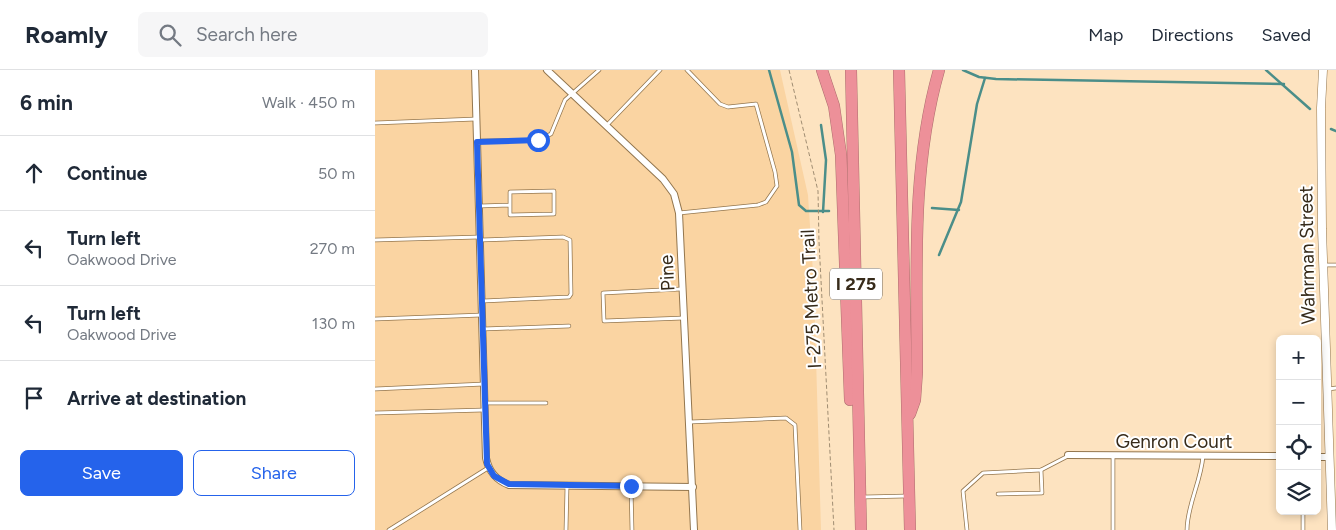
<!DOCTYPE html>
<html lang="en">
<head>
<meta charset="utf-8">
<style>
  :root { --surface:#fff; --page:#f6f6f7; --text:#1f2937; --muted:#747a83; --line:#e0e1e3; --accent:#2563eb }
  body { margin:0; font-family:Figtree,sans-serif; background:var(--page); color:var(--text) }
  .controls { position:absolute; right:15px; bottom:15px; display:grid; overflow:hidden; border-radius:8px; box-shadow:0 2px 8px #0003 }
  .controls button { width:45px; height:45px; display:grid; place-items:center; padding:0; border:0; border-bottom:1px solid var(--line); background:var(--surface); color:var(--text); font:25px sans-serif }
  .stop { position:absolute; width:15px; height:15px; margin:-11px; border:4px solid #2563eb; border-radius:50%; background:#fff }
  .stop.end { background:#2563eb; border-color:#fff; box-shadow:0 1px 5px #0008 }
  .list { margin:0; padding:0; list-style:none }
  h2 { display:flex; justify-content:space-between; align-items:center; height:65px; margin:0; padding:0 20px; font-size:21px }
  h2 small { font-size:16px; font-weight:400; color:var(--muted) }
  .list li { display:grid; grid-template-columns:32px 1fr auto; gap:15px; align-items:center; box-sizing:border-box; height:75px; padding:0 20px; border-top:1px solid var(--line) }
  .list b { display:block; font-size:19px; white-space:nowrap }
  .list p { margin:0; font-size:16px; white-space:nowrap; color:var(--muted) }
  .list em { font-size:16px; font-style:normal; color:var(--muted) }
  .actions { display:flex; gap:10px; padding:15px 20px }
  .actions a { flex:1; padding:11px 0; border:1px solid var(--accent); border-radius:8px; text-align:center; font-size:18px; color:var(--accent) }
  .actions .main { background:var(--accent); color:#fff }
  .icon { flex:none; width:28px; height:28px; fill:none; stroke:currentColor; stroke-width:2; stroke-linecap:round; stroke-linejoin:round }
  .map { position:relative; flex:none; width:961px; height:460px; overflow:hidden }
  header { display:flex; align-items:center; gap:30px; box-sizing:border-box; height:70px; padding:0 25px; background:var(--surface); border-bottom:1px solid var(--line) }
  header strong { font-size:24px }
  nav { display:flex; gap:28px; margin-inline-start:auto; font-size:18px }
  .search { width:350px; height:45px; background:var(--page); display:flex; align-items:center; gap:12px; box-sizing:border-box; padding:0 18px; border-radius:8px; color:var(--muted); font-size:19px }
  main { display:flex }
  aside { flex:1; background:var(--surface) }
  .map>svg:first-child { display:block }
  .built { fill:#fad4a2 }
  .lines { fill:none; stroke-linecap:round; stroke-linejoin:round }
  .stream { stroke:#4b8e89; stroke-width:2.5 }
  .service-casing { stroke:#93764e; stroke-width:4.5 }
  .minor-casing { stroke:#93764e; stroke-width:8 }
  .tertiary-casing { stroke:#93764e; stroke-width:9 }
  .motorway-casing { stroke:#ad6d6d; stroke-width:12 }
  .path { stroke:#a08d72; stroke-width:1; stroke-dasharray:4 2.5; stroke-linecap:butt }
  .service { stroke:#fff; stroke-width:3 }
  .minor { stroke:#fff; stroke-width:6 }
  .tertiary { stroke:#fff; stroke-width:8 }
  .motorway { stroke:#ed9099; stroke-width:11 }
  .route { stroke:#2563eb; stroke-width:6 }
  .labels { text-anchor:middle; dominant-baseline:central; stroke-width:4; stroke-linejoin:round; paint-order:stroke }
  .shield { fill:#fff; stroke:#736b5f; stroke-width:1 }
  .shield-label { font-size:18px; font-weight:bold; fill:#372b1a }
  .street-label { font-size:19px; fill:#372b1a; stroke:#fff }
</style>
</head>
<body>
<header>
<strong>Roamly</strong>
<div class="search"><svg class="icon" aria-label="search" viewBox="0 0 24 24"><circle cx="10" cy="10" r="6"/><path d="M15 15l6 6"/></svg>Search here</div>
<nav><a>Map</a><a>Directions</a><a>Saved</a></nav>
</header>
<main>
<aside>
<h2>6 min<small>Walk · 450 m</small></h2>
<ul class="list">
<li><svg class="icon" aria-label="ahead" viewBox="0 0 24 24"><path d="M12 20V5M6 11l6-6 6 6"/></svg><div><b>Continue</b></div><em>50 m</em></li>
<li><svg class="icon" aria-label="left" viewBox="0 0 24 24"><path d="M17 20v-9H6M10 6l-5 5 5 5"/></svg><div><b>Turn left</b><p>Oakwood Drive</p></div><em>270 m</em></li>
<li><svg class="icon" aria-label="left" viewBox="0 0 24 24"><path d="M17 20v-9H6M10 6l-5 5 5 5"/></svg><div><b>Turn left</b><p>Oakwood Drive</p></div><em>130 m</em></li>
<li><svg class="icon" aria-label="arrive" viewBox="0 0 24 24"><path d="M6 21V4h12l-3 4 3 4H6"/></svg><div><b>Arrive at destination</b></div></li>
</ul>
<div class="actions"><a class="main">Save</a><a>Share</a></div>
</aside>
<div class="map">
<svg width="961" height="460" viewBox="0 0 961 460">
  <rect width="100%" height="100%" fill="#fde3c0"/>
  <!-- built -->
  <path class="built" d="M0 0H405L433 125 439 218 446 460H0Z"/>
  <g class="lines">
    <!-- stream -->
    <g class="stream">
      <path d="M394 0 417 82 424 135 431 141H454"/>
      <path d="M588 0 604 7 621 9 909 14"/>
      <path d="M891 0 935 39"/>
      <path d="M446 55 451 90 448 142"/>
      <path d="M956 59 961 61"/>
      <path d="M557 138 584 140"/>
      <path d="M564 185 586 132 602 34 610 8"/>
    </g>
    <!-- service casing -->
    <g class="service-casing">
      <g id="service">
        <path d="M0 53 101 49"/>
        <path d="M232 55 285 0"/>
        <path d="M103 71 163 70 176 64 190 30 224 0"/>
        <path d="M105 136 135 135V122L179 121V144L135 145V135"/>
        <path d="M304 143 383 135 391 132 402 116 400 102 381 34 353 37 345 34 312 0"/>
        <path d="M0 170 104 167"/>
        <path d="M106 170 188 167 195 170 196 224 194 227 108 231"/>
        <path d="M949 195H961"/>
        <path d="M306 219 228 223 229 251 309 248"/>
        <path d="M0 249 107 245"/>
        <path d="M108 259 194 256"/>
        <path d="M0 319 109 314"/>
        <path d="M953 319 961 318"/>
        <path d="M111 333H171"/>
        <path d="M0 343 109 340"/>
        <path d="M315 352 411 348 420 355 425 460"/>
        <path d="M256 417 257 460"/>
        <path d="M623 424 667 423 666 400"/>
        <path d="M488 427 532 426"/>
        <path d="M928 441V460"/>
        <path d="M14 460 113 398"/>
        <path d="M191 460 192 416"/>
        <path d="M592 460 588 421 608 403 666 400 693 386"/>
        <path d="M738 460V386"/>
        <path d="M812 460C812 435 826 412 828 386"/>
      </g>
    </g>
    <!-- minor casing -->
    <g class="minor-casing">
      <g id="minor">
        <path d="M100 0 111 388C114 402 121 410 134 415L318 417"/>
        <path d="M172 0 288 109 299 124 304 143 319 460"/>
        <path d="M693 385 905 386"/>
        <path d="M942 387H955"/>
      </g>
    </g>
    <!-- tertiary casing -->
    <g class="tertiary-casing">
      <path id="tertiary" d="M948 0 946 38 947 159 957 460"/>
    </g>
    <!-- motorway casing -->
    <g class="motorway-casing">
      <g id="motorway">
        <path d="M447 0 459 36 466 85 475 330"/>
        <path d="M476 0 486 460"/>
        <path d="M524 0 535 460"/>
        <path d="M535 344 540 330 542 302C542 201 536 98 564 0"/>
      </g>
    </g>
    <!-- path -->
    <path class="path" d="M414 0 443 121 444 172 459 460"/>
    <!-- service -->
    <use href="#service" class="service"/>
    <!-- minor -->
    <use href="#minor" class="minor"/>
    <!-- tertiary -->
    <use href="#tertiary" class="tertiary"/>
    <!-- motorway -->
    <use href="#motorway" class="motorway"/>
  </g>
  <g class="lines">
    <!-- route -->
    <path class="route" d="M163 70 102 72 112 394 119 406 134 414 256 416"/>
  </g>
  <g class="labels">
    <!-- shield labels -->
    <rect class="shield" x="455" y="198.5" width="52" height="31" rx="4"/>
    <g class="shield-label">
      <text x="481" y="214">I 275</text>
    </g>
    <!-- street labels -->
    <g class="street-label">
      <text transform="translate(932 185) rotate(-91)">Wahrman Street</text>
      <text transform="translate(292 203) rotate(-93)">Pine</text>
      <text transform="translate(436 229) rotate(-93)">I-275 Metro Trail</text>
      <text x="799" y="371">Genron Court</text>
    </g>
  </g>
</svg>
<div class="controls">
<button>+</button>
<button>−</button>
<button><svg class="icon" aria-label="locate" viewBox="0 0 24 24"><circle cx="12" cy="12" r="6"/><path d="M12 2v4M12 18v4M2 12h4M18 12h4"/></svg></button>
<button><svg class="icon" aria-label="layers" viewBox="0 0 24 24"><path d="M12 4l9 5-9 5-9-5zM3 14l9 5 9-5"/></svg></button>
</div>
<div class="stop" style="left:163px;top:70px"></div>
<div class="stop end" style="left:256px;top:416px"></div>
</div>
</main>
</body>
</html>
